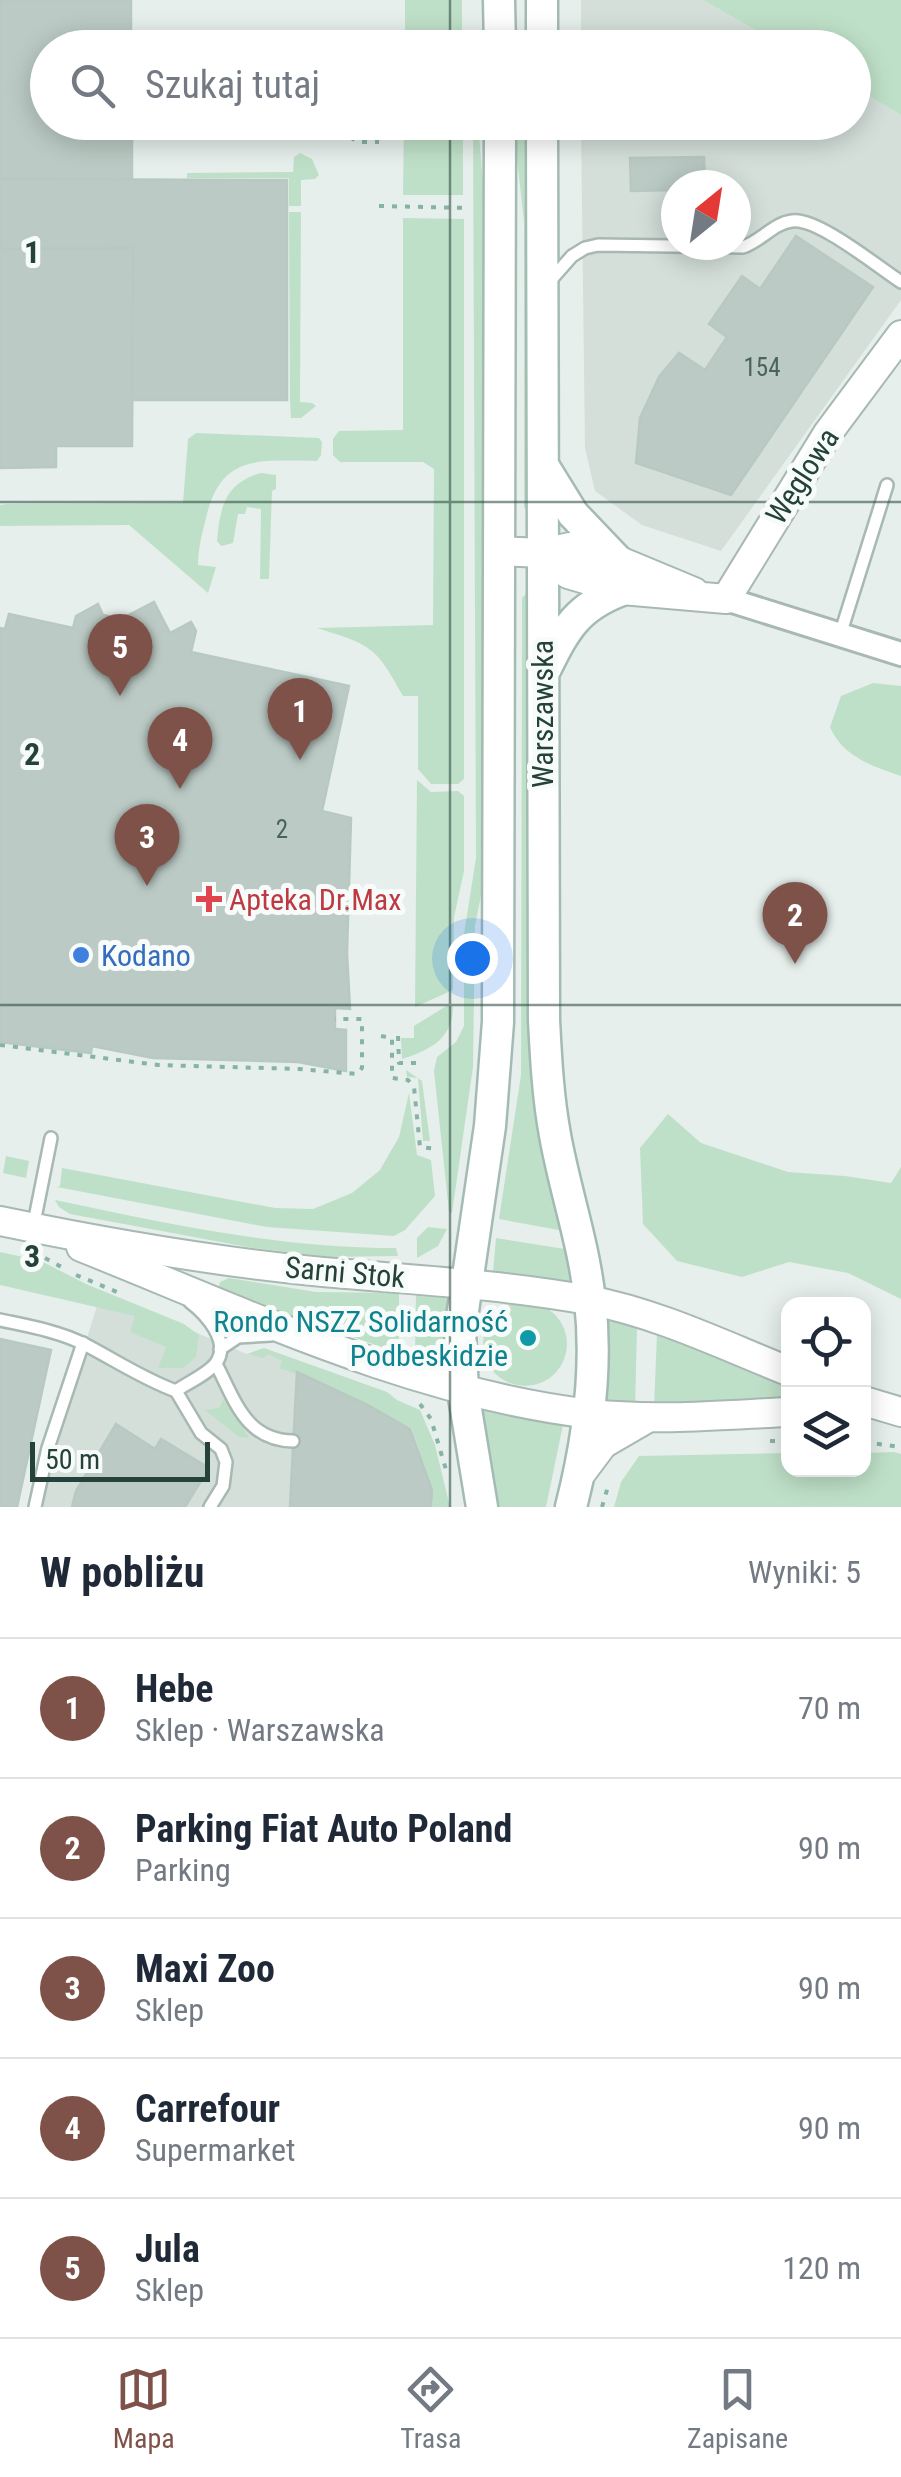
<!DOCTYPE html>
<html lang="pl">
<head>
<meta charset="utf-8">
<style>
  :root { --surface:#fff; --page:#f2f2f3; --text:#1f2937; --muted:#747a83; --line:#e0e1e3; --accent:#7f5249 }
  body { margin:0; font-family:"Roboto Condensed",sans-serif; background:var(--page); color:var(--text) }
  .controls { position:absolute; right:30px; bottom:30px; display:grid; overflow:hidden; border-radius:20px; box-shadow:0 5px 25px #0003 }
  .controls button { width:90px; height:90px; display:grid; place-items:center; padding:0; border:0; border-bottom:2px solid var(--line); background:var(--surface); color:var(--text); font:50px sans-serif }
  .compass { position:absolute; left:661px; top:170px; width:90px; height:90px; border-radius:50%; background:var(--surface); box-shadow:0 5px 25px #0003; rotate:30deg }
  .scale { position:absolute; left:30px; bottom:25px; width:180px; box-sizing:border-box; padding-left:10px; border:5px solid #24423a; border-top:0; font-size:28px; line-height:35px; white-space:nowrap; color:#24423a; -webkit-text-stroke:8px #f7fbf9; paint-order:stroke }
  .you { position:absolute; left:472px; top:958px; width:35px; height:35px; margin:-25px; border:8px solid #fff; border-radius:50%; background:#1a73e8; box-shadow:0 0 0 15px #1a73e833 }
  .badge { display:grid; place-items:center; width:65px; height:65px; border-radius:50%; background:var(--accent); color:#fff; font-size:32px; font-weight:700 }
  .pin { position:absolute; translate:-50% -82px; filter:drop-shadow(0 2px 5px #0008) }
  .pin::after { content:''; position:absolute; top:52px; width:35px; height:30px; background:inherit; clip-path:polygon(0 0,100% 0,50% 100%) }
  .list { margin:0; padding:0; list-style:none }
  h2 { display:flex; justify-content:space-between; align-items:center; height:130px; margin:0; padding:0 40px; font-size:42px }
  h2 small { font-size:32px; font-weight:400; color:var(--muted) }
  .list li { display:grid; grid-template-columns:65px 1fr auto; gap:30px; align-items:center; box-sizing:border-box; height:140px; padding:0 40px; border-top:2px solid var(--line) }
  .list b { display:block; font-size:38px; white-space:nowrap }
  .list p { margin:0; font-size:32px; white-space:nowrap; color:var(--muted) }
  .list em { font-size:32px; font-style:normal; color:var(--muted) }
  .icon { flex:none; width:55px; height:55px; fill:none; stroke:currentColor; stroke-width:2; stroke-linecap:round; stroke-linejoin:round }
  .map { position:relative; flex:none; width:901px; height:1507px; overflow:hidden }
  .search { position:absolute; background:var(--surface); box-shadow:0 5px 25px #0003; left:30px; right:30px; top:30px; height:110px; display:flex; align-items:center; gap:25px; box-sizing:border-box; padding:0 35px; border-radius:55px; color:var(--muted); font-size:38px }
  .sheet { height:830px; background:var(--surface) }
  nav { display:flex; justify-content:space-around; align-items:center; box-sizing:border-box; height:140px; border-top:2px solid var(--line); background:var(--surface); font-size:28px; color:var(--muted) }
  nav a { display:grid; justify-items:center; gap:5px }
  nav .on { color:var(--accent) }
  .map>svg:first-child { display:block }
  .built { fill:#d4dfda; fill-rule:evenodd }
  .green { fill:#bfe0c8 }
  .building { fill:#bbcac4; stroke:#b8c9c2; stroke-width:2.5 }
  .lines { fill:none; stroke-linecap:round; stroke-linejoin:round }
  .service-casing { stroke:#a8b8b2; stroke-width:16 }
  .minor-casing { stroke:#a8b8b2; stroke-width:28 }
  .tertiary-casing { stroke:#a8b8b2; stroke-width:32 }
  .secondary-casing { stroke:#a4bbb3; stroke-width:35 }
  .path { stroke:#86b3a5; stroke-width:4; stroke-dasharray:5 8; stroke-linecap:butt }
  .service { stroke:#fff; stroke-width:11 }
  .minor { stroke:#fff; stroke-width:22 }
  .tertiary { stroke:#fff; stroke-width:28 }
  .secondary { stroke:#fff; stroke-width:30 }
  .grid { fill:none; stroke:#24423a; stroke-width:2.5; stroke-opacity:0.55 }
  .health-dot { fill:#e0444e; stroke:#f7fbf9; stroke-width:4 }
  .shop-dot { fill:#3f7fe0; stroke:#f7fbf9; stroke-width:4 }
  .culture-dot { fill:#0f9aa8; stroke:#f7fbf9; stroke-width:4 }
  .labels { text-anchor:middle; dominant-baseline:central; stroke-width:10; stroke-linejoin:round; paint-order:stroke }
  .number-label { font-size:25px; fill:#4a645c }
  .street-label { font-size:30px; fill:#24423a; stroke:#f7fbf9 }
  .health-label { font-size:30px; fill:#be3a42; stroke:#f7fbf9; text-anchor:start }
  .shop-label { font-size:30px; fill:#366cbe; stroke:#f7fbf9; text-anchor:start }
  .culture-label { font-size:30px; fill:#0d838f; stroke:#f7fbf9; text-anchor:end }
  .grid-label { font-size:32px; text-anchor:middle; font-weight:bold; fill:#24423a; stroke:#f7fbf9; stroke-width:10; stroke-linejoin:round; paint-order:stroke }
</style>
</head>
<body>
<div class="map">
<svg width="901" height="1507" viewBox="0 0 901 1507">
  <rect width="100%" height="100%" fill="#e6efeb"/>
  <!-- built -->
  <g class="built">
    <path d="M581 0H703L785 47 581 48Z"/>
    <path d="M854 87 901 115V300L721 551 642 525 595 491 585 448 581 123 854 122ZM676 185H736V245H676Z"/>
    <path d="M101 1293 247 1354 260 1349 416 1421 443 1507H35Z"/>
  </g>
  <!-- green -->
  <g class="green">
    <rect x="405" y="0" width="57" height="47"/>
    <path d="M703 0H901V115L854 87V48L785 47Z"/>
    <path d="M478 122 486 219 484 880 475 926 473 1067 452 1213 449 1212 434 1071 437 1057 456 1042 464 1026V934L476 858 473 123Z"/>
    <path d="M404 123H463V195H403Z"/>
    <path d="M513 123H530L527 511 524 507V222Z"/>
    <path d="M300 153 312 159 319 175 315 179 301 180V206H289V178H187V173L293 172 294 157Z"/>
    <path d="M289 212H301L300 402 312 403 316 406 301 418H291L290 400Z"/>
    <path d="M403 218 464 219V779L458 784H431L418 769V696H403C376 646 371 645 317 628L433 625 434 469 423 462H340L333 455V439L339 431 403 430Z"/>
    <path d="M196 433 319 438 322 442 321 455 317 461C261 461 221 452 206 518 202 534 198 549 198 565L216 567 208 593 129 525 0 526V505L6 504 183 503 188 439Z"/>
    <path d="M261 473 276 475V489L272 491 269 579H260L261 509 247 507 245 514H238L233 543 221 546 217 541C220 507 225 483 261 473Z"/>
    <path d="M529 590V1040L541 1143 564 1231 499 1219 521 1075 522 633V598Z"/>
    <path d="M873 683 901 686V776C872 766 843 757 830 727L841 696Z"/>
    <path d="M417 780 431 792 458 791 464 796V871L454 917 453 990 415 1007Z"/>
    <path d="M448 1005 453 1006C453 1039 430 1050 402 1059L401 1038H414V1026Z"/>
    <path d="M406 1070 422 1081 430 1141H423L418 1078 407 1077Z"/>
    <path d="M409 1093 417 1155 431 1160 435 1196 405 1230 394 1236 267 1227 57 1187 60 1186 62 1168 275 1208 313 1209 352 1193 380 1170 399 1137Z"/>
    <path d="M668 1114 701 1143 788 1172 845 1176 891 1183 901 1167V1299L848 1273 789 1262 742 1277 677 1261 643 1224 640 1148Z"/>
    <path d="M6 1156 29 1161 26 1178 3 1173Z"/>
    <path d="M55 1200C168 1224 280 1248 396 1248L398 1256 328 1257 253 1248 70 1214 59 1207Z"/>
    <path d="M428 1227 447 1229 438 1246 417 1258V1238Z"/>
    <path d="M496 1238 571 1250 576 1286 493 1272Z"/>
    <path d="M0 1252 41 1261 86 1284 184 1324 199 1335 196 1357 183 1368H158L166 1347 130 1332 135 1316 0 1285Z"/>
    <path d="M229 1278 316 1292 399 1293V1353L225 1293 219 1287 220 1282Z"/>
    <path d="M416 1293 449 1296 445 1366 415 1358Z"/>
    <circle cx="525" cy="1344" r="42"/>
    <path d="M605 1319 637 1328 635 1409 604 1407Z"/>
    <path d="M657 1334 788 1386V1405L654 1408Z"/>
    <path d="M264 1348 387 1392 397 1400 420 1410 435 1445 450 1507H433V1490L412 1428 297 1371 296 1374 279 1368 282 1361 268 1354 263 1358 248 1354Z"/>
    <path d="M225 1397 249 1438 239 1437 205 1410 219 1408Z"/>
    <path d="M479 1405 564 1420 546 1507H496Z"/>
    <path d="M894 1452 901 1454V1507H614L621 1482 639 1456 788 1453V1470H864V1453Z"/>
  </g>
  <!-- building -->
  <g class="building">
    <path d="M0 0H131V48H48V122H132V179H0Z"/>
    <path d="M704 157 705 185H676V190L631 191 630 158Z"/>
    <path d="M0 179 287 180V400H133V248L0 249Z"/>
    <path d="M796 236 873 287 731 495 636 463 640 418 659 377 679 353 705 370 727 337 709 324 742 276 760 289Z"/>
    <path d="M133 248 132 446H56V467L0 468V249Z"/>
    <path d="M154 602 170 633 191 622 196 631 191 652 349 686 322 811 351 818 347 953 350 1009 335 1008V1029L346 1030V1071L298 1062 153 1058 92 1046 91 1053 0 1042V628L5 629 9 614 73 628 76 616 98 604 103 615 121 619Z"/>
    <path d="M0 1339 51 1350 17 1507H0Z"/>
    <path d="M297 1372 368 1405 410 1429 432 1490 431 1507H290Z"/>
    <path d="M116 1424 155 1449 161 1439 209 1468 185 1507H72L76 1491Z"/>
  </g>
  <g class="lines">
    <!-- service casing -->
    <g class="service-casing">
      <g id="service">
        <path d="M549 282 572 256 585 248 598 245 743 247C761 241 774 223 792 221 817 217 878 267 901 282"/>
        <path d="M840 635 887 485"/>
        <path d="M33 1228 51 1138"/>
        <path d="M190 1302C206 1314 231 1342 216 1363 208 1374 187 1383 176 1391L201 1433 221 1449 226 1462 223 1486 210 1507"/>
        <path d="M0 1320C28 1326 58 1331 84 1344 115 1360 143 1379 176 1391"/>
        <path d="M220 1349 238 1337 271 1335"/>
        <path d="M216 1364C235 1400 245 1440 293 1441"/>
        <path d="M35 1507 48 1448 83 1343"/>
      </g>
    </g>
    <!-- minor casing -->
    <g class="minor-casing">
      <path id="minor" d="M726 599 901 654"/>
    </g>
    <!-- tertiary casing -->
    <g class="tertiary-casing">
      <g id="tertiary">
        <path d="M499 551 543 553 570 547 617 560 694 592"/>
        <path d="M543 553 568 574 622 590 726 599 828 433 901 335"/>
        <path d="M0 1221C106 1243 216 1262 323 1272 412 1280 500 1284 588 1300 657 1313 723 1345 788 1371"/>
        <path d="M81 1247C247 1313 412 1393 591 1414 657 1421 723 1415 788 1412"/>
        <path d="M864 1401 901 1412"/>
        <path d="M579 1476 603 1444 646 1419"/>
      </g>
    </g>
    <!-- secondary casing -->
    <g class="secondary-casing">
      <g id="secondary">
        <path d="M499 0 500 48"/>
        <path d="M542 48V0"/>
        <path d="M542 122 544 1020C546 1059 548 1097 555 1135 565 1191 584 1244 590 1301 598 1370 588 1440 571 1507"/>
        <path d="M544 467 573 514 617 560"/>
        <path d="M546 668C566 628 577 607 622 590"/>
        <path d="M482 1507 463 1391 460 1331 490 1126 498 1022 500 122"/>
      </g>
    </g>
    <!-- path -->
    <g class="path">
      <path d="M328 124 358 142H379"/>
      <path d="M379 206 469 208"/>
      <path d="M381 1036 392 1038V1078L408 1080 414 1087 420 1147 437 1149"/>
      <path d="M398 1036 399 1063H423"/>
      <path d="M0 1045 158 1065 299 1069 357 1074 362 1068V1019H335"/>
      <path d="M45 1258 67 1270"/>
      <path d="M76 1275 122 1294"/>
      <path d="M420 1404 431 1419 447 1473"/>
      <path d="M770 1441H788"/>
      <path d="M864 1442 901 1447"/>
      <path d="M602 1507 609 1483"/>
    </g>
    <!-- service -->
    <use href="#service" class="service"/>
    <!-- minor -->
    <use href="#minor" class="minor"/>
    <!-- tertiary -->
    <use href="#tertiary" class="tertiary"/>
    <!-- secondary -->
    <use href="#secondary" class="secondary"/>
  </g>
  <!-- grid -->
  <path class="grid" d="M450 0V48M450 122V1507M0 502H901M0 1005H901"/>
  <!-- markers -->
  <path class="health-dot" d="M204 884h10v10h10v10h-10v10h-10v-10h-10v-10h10z"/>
  <circle class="shop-dot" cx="81" cy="955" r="10"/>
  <circle class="culture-dot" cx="528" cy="1338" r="10"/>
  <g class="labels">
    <!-- number labels -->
    <g class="number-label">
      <text x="762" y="367">154</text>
      <text x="282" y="829">2</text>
    </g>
    <!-- street labels -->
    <g class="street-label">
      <text transform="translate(802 476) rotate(-57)">Węglowa</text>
      <text transform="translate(542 714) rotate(-90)">Warszawska</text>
      <text transform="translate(345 1272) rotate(5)">Sarni Stok</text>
    </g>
    <!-- health labels -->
    <g class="health-label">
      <text x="229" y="899">Apteka Dr.Max</text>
    </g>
    <!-- shop labels -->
    <g class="shop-label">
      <text x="101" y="955">Kodano</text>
    </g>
    <!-- culture labels -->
    <g class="culture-label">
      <text x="508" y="1321">Rondo NSZZ Solidarność<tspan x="508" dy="34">Podbeskidzie</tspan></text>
    </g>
  </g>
  <g class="grid-label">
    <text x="32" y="263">1</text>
    <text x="32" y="765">2</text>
    <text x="32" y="1267">3</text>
  </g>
</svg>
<div class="controls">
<button><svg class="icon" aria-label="locate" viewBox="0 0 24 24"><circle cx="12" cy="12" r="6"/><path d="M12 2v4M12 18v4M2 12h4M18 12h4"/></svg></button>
<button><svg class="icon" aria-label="layers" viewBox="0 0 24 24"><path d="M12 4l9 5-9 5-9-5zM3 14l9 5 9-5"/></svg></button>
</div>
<svg class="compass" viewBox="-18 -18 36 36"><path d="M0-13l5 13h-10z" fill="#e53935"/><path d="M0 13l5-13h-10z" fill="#747a83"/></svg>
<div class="scale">50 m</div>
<div class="you"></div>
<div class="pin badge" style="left:300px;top:760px">1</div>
<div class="pin badge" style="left:795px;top:964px">2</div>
<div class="pin badge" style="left:147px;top:886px">3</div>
<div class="pin badge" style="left:180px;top:789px">4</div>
<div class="pin badge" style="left:120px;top:696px">5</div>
<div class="search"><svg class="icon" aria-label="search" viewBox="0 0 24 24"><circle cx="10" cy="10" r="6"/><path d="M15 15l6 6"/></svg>Szukaj tutaj</div>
</div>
<section class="sheet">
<h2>W pobliżu<small>Wyniki: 5</small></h2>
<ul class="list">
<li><span class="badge">1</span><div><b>Hebe</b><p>Sklep · Warszawska</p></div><em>70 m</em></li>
<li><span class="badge">2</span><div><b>Parking Fiat Auto Poland</b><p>Parking</p></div><em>90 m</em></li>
<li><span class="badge">3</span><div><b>Maxi Zoo</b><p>Sklep</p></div><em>90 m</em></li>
<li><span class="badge">4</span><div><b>Carrefour</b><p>Supermarket</p></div><em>90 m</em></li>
<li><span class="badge">5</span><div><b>Jula</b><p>Sklep</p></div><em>120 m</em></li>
</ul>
</section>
<nav>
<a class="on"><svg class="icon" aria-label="map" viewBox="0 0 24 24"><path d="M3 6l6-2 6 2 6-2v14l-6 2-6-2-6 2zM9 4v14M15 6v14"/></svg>Mapa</a>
<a><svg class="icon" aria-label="directions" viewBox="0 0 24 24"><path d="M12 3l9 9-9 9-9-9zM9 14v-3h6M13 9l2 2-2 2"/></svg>Trasa</a>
<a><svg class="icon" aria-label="saved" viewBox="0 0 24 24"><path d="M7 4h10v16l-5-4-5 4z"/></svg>Zapisane</a>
</nav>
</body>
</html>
